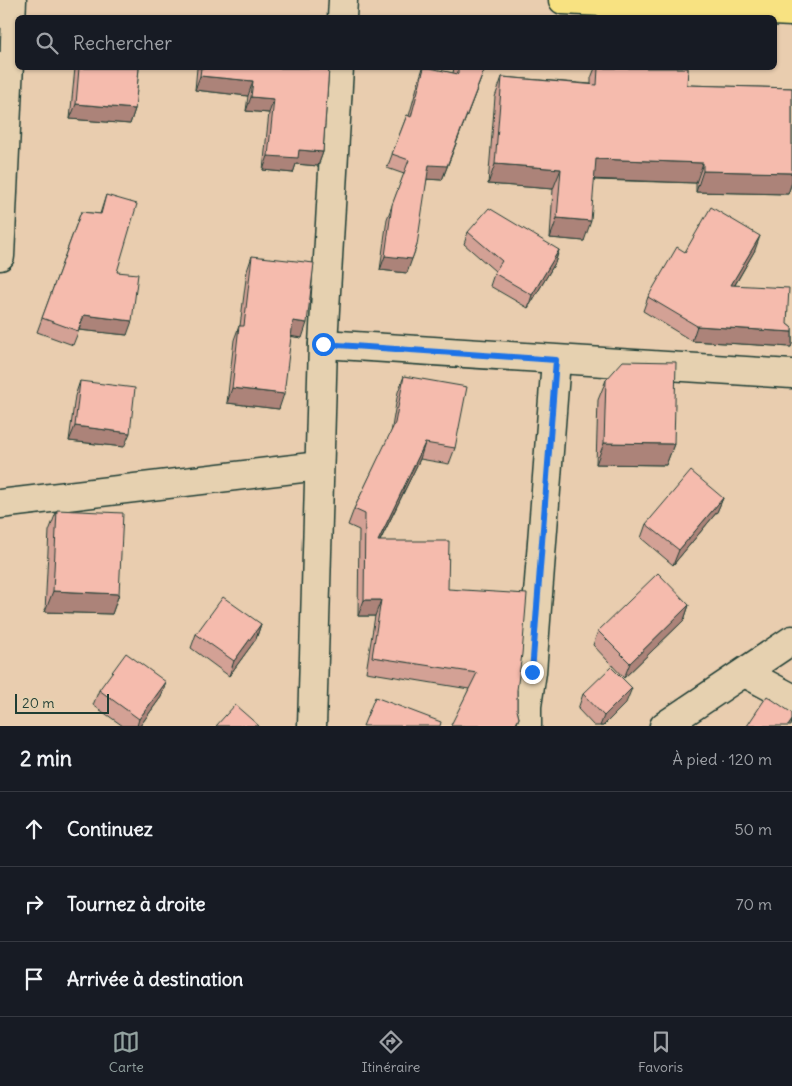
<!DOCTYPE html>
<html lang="fr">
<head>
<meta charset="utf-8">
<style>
  :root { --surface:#171b24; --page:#20242c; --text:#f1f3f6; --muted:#9ea1a6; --line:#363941; --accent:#92a19f }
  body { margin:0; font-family:Delius,sans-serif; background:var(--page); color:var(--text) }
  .scale { position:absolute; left:15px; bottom:12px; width:94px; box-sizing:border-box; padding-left:5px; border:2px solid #1f3d34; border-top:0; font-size:14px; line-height:18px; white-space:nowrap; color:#1f3d34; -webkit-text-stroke:4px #e6d1b0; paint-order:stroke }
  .stop { position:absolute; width:15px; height:15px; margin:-11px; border:4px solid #1a73e8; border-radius:50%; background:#fff }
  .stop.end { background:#1a73e8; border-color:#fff; box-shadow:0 1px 5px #0008 }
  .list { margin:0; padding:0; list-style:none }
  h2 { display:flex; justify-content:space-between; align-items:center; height:65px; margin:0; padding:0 20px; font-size:21px }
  h2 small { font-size:16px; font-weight:400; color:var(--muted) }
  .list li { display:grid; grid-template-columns:32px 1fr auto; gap:15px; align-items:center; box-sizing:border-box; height:75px; padding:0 20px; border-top:1px solid var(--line) }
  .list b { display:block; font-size:19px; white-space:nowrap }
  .list em { font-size:16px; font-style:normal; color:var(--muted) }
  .icon { flex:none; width:28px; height:28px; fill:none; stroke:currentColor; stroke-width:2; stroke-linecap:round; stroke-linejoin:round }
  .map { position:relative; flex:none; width:792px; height:726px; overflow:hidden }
  .search { position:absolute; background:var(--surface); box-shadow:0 1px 4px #0004; left:15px; right:15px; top:15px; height:55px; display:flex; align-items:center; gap:12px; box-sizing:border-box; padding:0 18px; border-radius:8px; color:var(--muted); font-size:19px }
  .sheet { height:290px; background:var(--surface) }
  nav { display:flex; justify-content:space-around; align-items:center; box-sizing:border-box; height:70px; border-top:1px solid var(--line); background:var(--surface); font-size:14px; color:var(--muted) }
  nav a { display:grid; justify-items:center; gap:2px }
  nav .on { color:var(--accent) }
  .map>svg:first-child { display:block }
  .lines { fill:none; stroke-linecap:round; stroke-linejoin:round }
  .minor-casing { stroke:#1f3d34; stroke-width:31 }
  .major-casing { stroke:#1f3d34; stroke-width:31 }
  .minor { stroke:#e6d1b0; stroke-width:28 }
  .major { stroke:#f8e281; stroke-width:28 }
  .wall { fill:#d3a195; stroke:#1f3d34 }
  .shaded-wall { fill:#ac8379; stroke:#1f3d34 }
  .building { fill:#f5bbad; stroke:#1f3d34 }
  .route { stroke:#1a73e8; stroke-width:6 }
</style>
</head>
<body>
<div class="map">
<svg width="792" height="726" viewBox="0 0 792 726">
  <rect width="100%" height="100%" fill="#e9cdaf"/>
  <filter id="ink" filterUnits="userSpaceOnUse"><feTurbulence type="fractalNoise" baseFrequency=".02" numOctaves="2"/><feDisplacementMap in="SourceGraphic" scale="10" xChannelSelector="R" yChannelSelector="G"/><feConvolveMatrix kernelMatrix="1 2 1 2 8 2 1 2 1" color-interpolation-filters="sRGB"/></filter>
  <g filter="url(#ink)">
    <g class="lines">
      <!-- minor casing -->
      <g class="minor-casing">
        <g id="minor">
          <path d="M342 18 343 0"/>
          <path d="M0 256 12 0"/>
          <path d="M323 344 792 374"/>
          <path d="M0 504 319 466"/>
          <path d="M745 673 792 698"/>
          <path d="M312 726 323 344 339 68"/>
          <path d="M527 726V706L532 672 556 360"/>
          <path d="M664 726 792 640"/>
        </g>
      </g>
      <!-- major casing -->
      <g class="major-casing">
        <path id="major" d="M563 0 792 12"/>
      </g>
      <!-- minor -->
      <use href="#minor" class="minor"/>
      <!-- major -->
      <use href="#major" class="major"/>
    </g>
    <!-- wall -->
    <g class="wall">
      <path d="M75 68H139L135 109 130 124 70 119Z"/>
      <path d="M197 68H329L323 152 318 166 296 164 293 173 263 170 269 113 246 111 248 96 195 90Z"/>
      <path d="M423 68 453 73 454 68H485L442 180 427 179 407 273 380 270 387 219 404 174 387 168 407 115 409 116 419 80Z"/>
      <path d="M595 68H688L687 85 792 88V182L788 194 696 192V183L594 180 584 241 550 238 553 189 488 184 495 97 502 77 591 84V78Z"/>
      <path d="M106 195 117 272 127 335 79 330 73 345 37 332 81 212 100 214Z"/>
      <path d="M468 232 559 250 555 263 528 308 490 286 495 271 464 244Z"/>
      <path d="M755 250 735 285 792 328V344L791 347 692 341 643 311 648 297 685 252Z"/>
      <path d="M252 256 302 338 291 336 279 409 227 403 234 340 239 326H240L247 271Z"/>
      <path d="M404 376 455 448 449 464 420 459 380 541 448 589 517 690V710L519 718 516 726H452L469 689 366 672 375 616H358L359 530 348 525 354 509 391 433 398 392Z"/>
      <path d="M606 380 674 444 666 465 596 464 598 400Z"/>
      <path d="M80 381 124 447 69 441 75 396Z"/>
      <path d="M723 498 717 512 673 565 641 538 646 524Z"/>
      <path d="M57 510 119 594 112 614 45 612 49 531Z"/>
      <path d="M689 605 684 620 624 678 593 645 598 631Z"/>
      <path d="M261 624 256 639 229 676 191 648 196 634Z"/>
      <path d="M166 682 161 697 140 726H123L93 705 99 690Z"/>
      <path d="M583 694 626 703 603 726H594L578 709Z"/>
    </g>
    <!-- shaded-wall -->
    <g class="shaded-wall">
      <path d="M485 68 442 180 424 179 429 165Z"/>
      <path d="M200 76 253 81 248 96 195 90Z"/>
      <path d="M251 97 274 99 269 113 246 111Z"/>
      <path d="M76 104 135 109 130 124 70 119Z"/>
      <path d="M299 150 323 152 318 166 296 164 293 173 263 170 268 156Z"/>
      <path d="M596 159 703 163 696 183 588 179Z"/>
      <path d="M495 164 561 169 553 189 488 184Z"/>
      <path d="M703 171 792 173V182L788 194 696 192Z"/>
      <path d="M557 218 591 221 584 241 550 238Z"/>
      <path d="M760 236 755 250 726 300 731 285Z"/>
      <path d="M417 245 407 273 380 270 385 256Z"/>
      <path d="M559 250 555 263 528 308 532 295Z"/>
      <path d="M84 315 132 321 127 335 79 330Z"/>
      <path d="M293 321 307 323 302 338 288 336Z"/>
      <path d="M697 326 792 332V344L791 347 692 341Z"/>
      <path d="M232 388 284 394 279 409 227 403Z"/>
      <path d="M75 426 130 433 124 447 69 441Z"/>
      <path d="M425 443 420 459 372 557 378 541Z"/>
      <path d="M604 443 674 444 666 465 596 464Z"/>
      <path d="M723 498 717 512 673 565 679 550Z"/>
      <path d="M53 591 119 594 112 614 45 612Z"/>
      <path d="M364 600H381L375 616H358Z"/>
      <path d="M689 605 684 620 624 678 630 663Z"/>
      <path d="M261 624 256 639 229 676 234 661Z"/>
      <path d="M166 682 161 697 140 726H137L139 719Z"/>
      <path d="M632 688 626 703 603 726H600L604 716Z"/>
      <path d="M792 720 791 726H788Z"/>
    </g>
    <!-- building -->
    <g class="building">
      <path d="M0 28H1L0 52Z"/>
      <path d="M79 68H139L135 109 76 104Z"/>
      <path d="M201 68H329L323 152 299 150 298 158 268 156 274 99 251 97 253 81 200 76Z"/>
      <path d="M424 68H430L458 74V68H485L447 166 429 165 417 245 412 259 385 256 392 205 409 160 392 154 407 115 411 117Z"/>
      <path d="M598 68H688L687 85 792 88V173L703 171V163L596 159 591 221 557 218 561 169 495 164 502 77 597 85Z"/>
      <path d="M106 195 137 204 117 272 138 274 132 321 84 315 78 331 42 318 81 212 101 214Z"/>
      <path d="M711 207 760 236 731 285 789 288 787 324 792 328V332L697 326 648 297 677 247 685 252Z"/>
      <path d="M489 208 559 250 532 295 494 273 502 261 468 232Z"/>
      <path d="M252 256 314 263 307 323 293 321 284 394 232 388 239 326H244Z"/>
      <path d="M623 361 676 362 674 444 604 443 606 380Z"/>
      <path d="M404 376 467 387 455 448 425 443 378 541H449L448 589 527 594 522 654 517 690V710L519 718 515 726H452L451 725 477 673 372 657 381 600H364L365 514 354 509 395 423Z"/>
      <path d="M80 381 135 388 130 433 75 426Z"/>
      <path d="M691 471 723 498 679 550 646 524Z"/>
      <path d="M57 510 123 513 119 594 53 591Z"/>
      <path d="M658 573 689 605 630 663 598 631Z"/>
      <path d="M223 597 261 624 234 661 196 634Z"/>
      <path d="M126 653 166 682 139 719 99 690Z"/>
      <path d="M611 667 632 688 604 716 583 694Z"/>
      <path d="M767 696 792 713V720L788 726H747Z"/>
      <path d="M375 697 441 722 440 726H363Z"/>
      <path d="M235 705 259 726H216Z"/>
    </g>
  </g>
  <g class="lines" filter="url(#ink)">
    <!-- route -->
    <path class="route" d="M323 344 556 360 532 672"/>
  </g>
</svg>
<div class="scale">20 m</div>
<div class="stop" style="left:323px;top:344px"></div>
<div class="stop end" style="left:532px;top:672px"></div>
<div class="search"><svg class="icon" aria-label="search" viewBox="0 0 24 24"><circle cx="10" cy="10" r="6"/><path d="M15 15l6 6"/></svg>Rechercher</div>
</div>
<section class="sheet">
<h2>2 min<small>À pied · 120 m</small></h2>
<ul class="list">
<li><svg class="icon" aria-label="ahead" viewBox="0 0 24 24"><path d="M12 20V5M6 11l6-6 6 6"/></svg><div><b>Continuez</b></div><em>50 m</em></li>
<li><svg class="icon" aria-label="right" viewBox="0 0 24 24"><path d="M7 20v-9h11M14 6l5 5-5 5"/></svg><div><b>Tournez à droite</b></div><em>70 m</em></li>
<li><svg class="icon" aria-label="arrive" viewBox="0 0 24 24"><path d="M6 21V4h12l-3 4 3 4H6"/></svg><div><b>Arrivée à destination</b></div></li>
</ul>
</section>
<nav>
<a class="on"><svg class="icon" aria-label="map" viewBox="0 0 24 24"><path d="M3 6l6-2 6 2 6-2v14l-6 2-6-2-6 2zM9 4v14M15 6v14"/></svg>Carte</a>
<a><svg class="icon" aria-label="directions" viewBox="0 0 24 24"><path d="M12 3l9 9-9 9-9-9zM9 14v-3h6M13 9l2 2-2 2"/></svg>Itinéraire</a>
<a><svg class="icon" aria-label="saved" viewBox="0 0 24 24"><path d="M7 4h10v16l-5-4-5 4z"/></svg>Favoris</a>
</nav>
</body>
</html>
